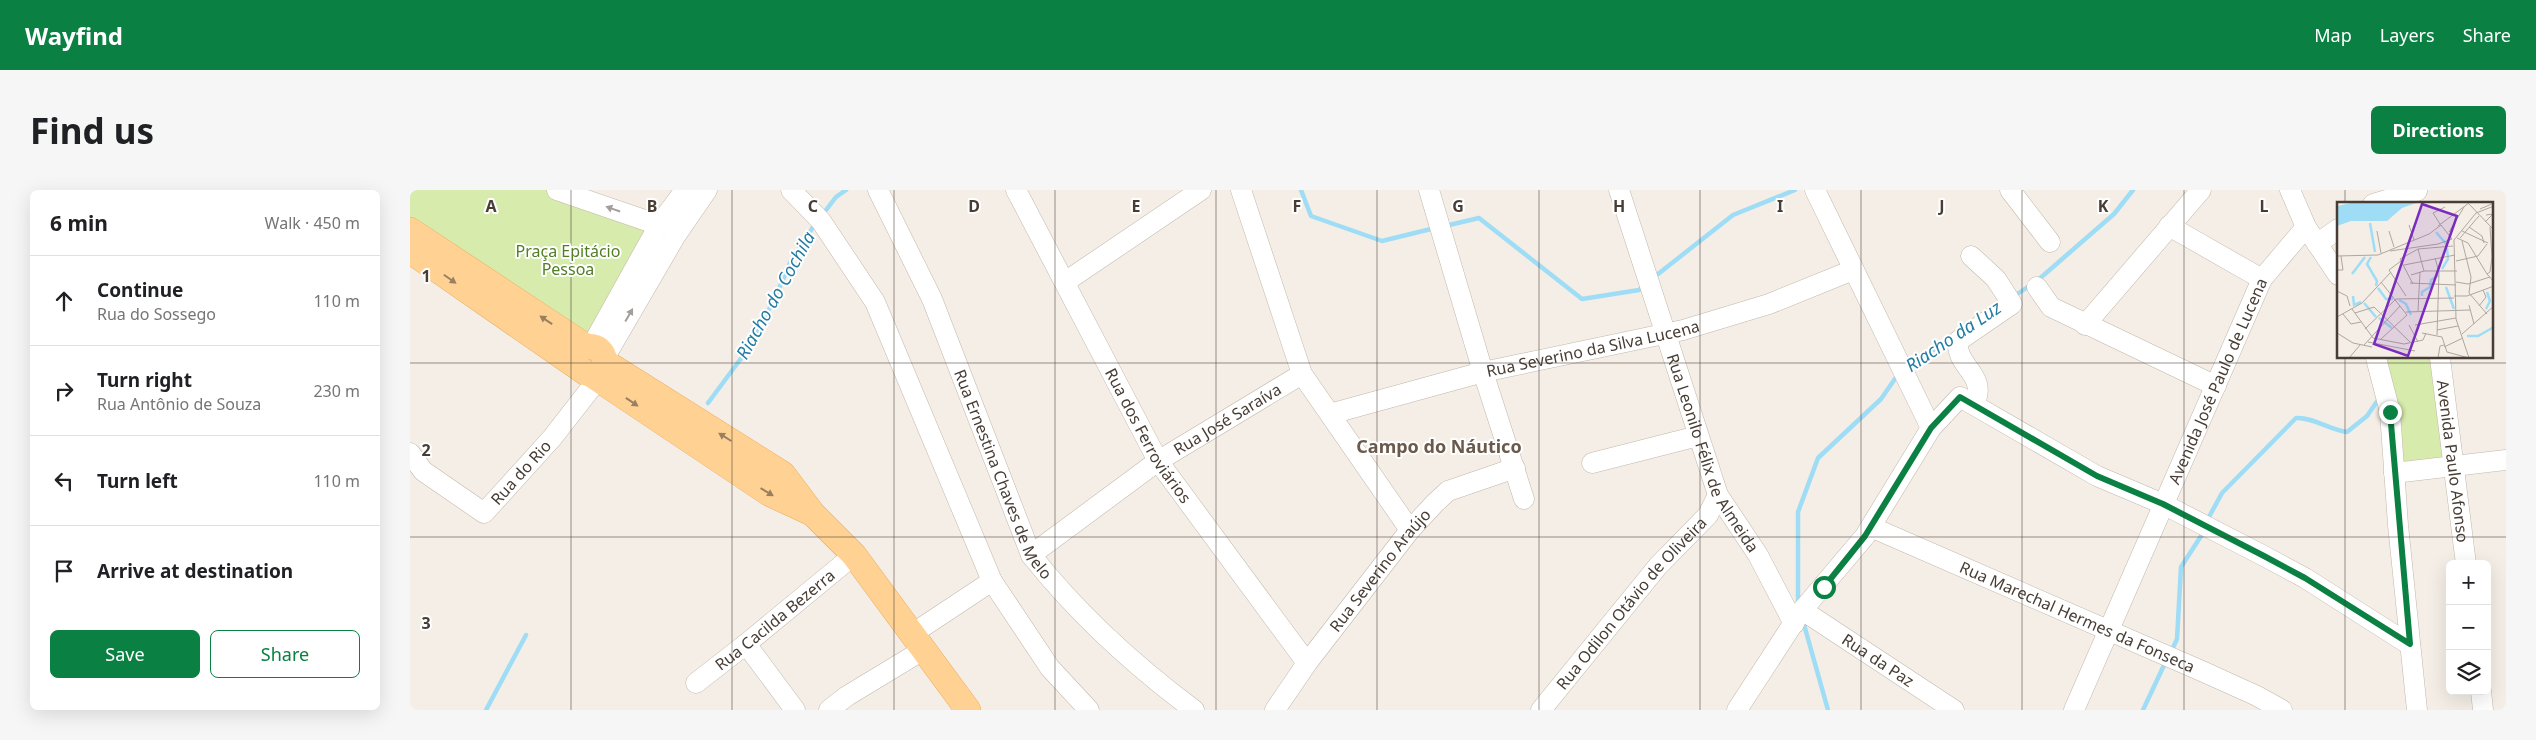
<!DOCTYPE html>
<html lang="en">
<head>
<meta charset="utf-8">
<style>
  :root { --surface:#fff; --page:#f6f6f6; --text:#202124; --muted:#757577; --line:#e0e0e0; --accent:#0b8043 }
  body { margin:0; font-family:"Noto Sans",sans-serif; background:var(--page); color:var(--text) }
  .controls { position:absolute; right:15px; bottom:15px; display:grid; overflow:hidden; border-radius:8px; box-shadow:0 5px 20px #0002 }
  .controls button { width:45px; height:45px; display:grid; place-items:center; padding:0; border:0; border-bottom:1px solid var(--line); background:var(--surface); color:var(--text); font:25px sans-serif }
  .stop { position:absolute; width:15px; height:15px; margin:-11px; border:4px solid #0b8043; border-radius:50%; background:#fff }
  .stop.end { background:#0b8043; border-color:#fff; box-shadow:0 1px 5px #0008 }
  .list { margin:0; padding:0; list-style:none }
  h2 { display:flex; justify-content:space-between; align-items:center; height:65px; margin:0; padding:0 20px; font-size:21px }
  h2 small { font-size:16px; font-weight:400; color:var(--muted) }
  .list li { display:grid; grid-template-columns:32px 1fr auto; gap:15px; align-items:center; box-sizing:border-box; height:90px; padding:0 20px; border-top:1px solid var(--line) }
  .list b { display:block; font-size:19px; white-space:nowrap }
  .list p { margin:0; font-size:16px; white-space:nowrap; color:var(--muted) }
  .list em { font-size:16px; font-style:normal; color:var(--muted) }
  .actions { display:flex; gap:10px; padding:15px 20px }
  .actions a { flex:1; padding:11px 0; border:1px solid var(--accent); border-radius:8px; text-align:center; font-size:18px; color:var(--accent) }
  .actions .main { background:var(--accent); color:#fff }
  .icon { flex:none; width:28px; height:28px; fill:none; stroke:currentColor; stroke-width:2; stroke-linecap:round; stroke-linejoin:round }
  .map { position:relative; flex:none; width:2096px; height:520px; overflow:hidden; border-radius:8px }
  header { display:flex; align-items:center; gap:30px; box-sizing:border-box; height:70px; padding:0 25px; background:var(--accent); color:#fff }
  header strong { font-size:24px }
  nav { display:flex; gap:28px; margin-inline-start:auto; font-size:18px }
  .intro { display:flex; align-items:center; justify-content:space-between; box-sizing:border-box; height:120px; padding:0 30px }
  h1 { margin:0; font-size:35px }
  .button { padding:12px 22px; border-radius:8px; background:var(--accent); color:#fff; font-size:18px; font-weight:700 }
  main { display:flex; gap:30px; padding:0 30px }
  aside { flex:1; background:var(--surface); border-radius:8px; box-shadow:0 5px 20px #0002 }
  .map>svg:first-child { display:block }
  .green { fill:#d7ebac }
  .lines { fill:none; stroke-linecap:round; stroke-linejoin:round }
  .stream { stroke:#9eddf5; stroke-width:4.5 }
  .minor-casing { stroke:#c3b7ab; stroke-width:21 }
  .major-casing { stroke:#ecad5c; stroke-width:26 }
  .minor { stroke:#fff; stroke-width:20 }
  .major { stroke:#ffd294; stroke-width:25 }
  .oneway { fill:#a39e9a }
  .oneway2 { fill:#9a8060 }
  .route { stroke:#0b8043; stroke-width:6 }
  .grid { fill:none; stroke:#473d35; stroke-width:1; stroke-opacity:0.55 }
  .labels { text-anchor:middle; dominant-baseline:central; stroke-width:4; stroke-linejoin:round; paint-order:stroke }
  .park-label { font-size:16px; fill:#517d24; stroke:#fff }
  .street-label { font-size:16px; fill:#473d35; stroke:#fff }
  .water-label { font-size:18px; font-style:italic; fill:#237da2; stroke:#fff }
  .neighbourhood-label { font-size:18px; font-weight:bold; fill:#6b5a4b; stroke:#fff }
  .inset-river { fill:none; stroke:#9eddf5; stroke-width:2.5 }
  .inset-road { fill:none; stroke:#afa79f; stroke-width:1 }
  .view { fill:#7b2cbf; fill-opacity:0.15; stroke:#7b2cbf; stroke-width:2.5 }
  .inset-edge { fill:none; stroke:#473d35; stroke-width:2.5 }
  .grid-label { font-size:16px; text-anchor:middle; font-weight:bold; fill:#473d35; stroke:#fff; stroke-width:4; stroke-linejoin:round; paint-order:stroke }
</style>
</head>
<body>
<header>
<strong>Wayfind</strong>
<nav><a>Map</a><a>Layers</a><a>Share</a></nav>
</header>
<div class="intro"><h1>Find us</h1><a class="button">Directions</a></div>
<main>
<aside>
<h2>6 min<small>Walk · 450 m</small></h2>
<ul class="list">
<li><svg class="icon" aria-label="ahead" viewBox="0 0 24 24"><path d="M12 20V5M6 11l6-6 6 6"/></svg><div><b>Continue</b><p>Rua do Sossego</p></div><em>110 m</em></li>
<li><svg class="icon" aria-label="right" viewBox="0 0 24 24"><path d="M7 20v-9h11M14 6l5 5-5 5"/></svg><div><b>Turn right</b><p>Rua Antônio de Souza</p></div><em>230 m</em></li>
<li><svg class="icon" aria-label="left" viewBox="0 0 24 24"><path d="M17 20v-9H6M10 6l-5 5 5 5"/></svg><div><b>Turn left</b></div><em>110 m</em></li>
<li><svg class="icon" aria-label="arrive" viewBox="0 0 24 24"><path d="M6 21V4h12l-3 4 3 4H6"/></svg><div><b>Arrive at destination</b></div></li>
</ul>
<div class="actions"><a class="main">Save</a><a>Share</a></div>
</aside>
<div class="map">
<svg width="2096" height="520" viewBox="0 0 2096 520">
  <rect width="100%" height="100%" fill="#f4eee6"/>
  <!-- green -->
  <g class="green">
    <path d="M0 0H147L249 35 181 157 0 40Z"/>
    <path d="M1966 168H2030L2044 278 1984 283Z"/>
  </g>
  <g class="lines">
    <!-- stream -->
    <g class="stream">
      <path d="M891 0 901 26 972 51 1025 38"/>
      <path d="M413 24 426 7 436 0"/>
      <path d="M1035 36 1069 28 1172 109 1229 100 1233 96"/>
      <path d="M1243 88 1323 25 1385 0"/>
      <path d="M1628 90 1704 24 1723 0"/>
      <path d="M1603 107 1622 94"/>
      <path d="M1496 176 1543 148"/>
      <path d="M298 213 335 163 364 110 381 71 405 34"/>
      <path d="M1799 327 1812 303 1886 228C1903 227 1920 240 1937 242L1957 226 1970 207"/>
      <path d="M1388 416V322L1408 268 1471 209 1489 183"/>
      <path d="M1393 431 1418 520"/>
      <path d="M1761 462 1767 449 1771 377 1793 343"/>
      <path d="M76 520 116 445"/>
      <path d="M1733 520 1756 471"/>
    </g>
    <!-- minor casing -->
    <g class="minor-casing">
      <g id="minor">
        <path d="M147 0 249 35"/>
        <path d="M381 0 411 31 465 112 582 391 640 478 679 520"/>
        <path id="s1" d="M468 0 522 109 621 365C667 423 725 476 784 520"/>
        <path id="s2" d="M606 0 748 271 897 473"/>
        <path d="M831 0 892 184 1000 340"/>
        <path d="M1019 0 1073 182 1114 309"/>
        <path id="s3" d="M1209 0 1308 305 1348 365 1384 434"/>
        <path d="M1405 0 1521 238"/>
        <path d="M1600 0 1640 52"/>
        <path d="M1880 0 1896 37 1928 85"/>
        <path d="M1963 14 2007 1"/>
        <path d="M1759 36 1852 89"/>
        <path d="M1907 54 1928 39"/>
        <path d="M1561 66 1586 89 1602 114 1548 151C1545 177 1579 185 1564 214"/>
        <path d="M655 92 791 0"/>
        <path d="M1627 97 1641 117 1806 196"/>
        <path d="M1675 135 1791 0"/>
        <path d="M181 157 249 35 275 0"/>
        <path d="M195 167 266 45 297 0"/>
        <path d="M1966 168 1980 222 1988 335 2007 520"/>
        <path id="s4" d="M2030 168 2056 374"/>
        <path id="s5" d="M920 224 1073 182 1273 140 1359 114 1443 80"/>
        <path id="s6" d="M0 263 13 281 74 323 142 248 188 189"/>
        <path d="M1182 273 1288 246"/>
        <path d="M1984 283 2096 270"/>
        <path id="s7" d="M1461 337 1794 482 1847 506 1872 520"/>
        <path id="s8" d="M621 365 748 271 892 184"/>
        <path id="s9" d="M1392 420 1544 520"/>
        <path d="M502 444 582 391"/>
        <path d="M336 454 385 520"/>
        <path id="s10" d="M286 493 336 454 444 365"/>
        <path d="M2071 501 2073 520"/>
        <path d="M419 520 437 506 513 460"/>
        <path id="s11" d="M865 520 897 473 1000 340 1025 313 1038 301 1105 278"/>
        <path id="s12" d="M1131 520 1248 376 1298 325 1308 305"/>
        <path d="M1327 520 1390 423 1455 346 1521 238 1550 207 1687 286 1753 314 1854 366 1895 388 2000 455"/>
        <path id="s13" d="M1664 520 1852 89 1896 37"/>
      </g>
    </g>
    <!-- major casing -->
    <g class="major-casing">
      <g id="major">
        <path d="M0 40 177 157C187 155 194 162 195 172"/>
        <path d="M0 61 176 183 182 185 360 304 401 323"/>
        <path d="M195 172 373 284 403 324 444 365 558 520"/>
      </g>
    </g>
    <!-- minor -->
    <use href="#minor" class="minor"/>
    <!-- major -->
    <use href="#major" class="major"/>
  </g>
  <!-- one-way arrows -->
  <defs><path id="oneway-solid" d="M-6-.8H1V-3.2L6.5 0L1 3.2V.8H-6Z" transform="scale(1.25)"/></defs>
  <g class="oneway">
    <use href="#oneway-solid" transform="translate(203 19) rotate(-161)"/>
    <use href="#oneway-solid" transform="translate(219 125) rotate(-60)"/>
  </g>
  <g class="oneway2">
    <use href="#oneway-solid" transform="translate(40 89) rotate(35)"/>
    <use href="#oneway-solid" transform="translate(136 130) rotate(-146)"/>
    <use href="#oneway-solid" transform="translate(222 212) rotate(34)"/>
    <use href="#oneway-solid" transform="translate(315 247) rotate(-148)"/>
    <use href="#oneway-solid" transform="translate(357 302) rotate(31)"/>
  </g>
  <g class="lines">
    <!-- route -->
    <path class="route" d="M1414 397 1455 346 1521 238 1550 207 1687 286 1753 314 1854 366 1895 388 2000 454 1980 222"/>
  </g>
  <!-- grid -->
  <path class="grid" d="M161 0V520M322 0V520M484 0V520M645 0V520M806 0V520M967 0V520M1129 0V520M1290 0V520M1451 0V520M1612 0V520M1774 0V520M1935 0V14M1935 168V520M0 173H2096M0 347H2096"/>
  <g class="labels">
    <!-- park labels -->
    <g class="park-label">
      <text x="158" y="61">Praça Epitácio<tspan x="158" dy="18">Pessoa</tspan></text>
    </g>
    <!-- street labels -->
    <g class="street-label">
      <text stroke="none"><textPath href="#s5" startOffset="271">Rua Severino da Silva Lucena</textPath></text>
      <text stroke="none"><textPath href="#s13" startOffset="359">Avenida José Paulo de Lucena</textPath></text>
      <text stroke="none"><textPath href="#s8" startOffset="239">Rua José Saraíva</textPath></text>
      <text stroke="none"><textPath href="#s2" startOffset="279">Rua dos Ferroviários</textPath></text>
      <text stroke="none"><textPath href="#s3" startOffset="280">Rua Leonilo Félix de Almeida</textPath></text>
      <text stroke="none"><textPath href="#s4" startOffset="104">Avenida Paulo Afonso</textPath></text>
      <text stroke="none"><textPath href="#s6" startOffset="151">Rua do Rio</textPath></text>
      <text stroke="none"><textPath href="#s1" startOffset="311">Rua Ernestina Chaves de Melo</textPath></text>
      <text stroke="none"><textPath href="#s11" startOffset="175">Rua Severino Araújo</textPath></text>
      <text stroke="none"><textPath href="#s12" startOffset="140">Rua Odilon Otávio de Oliveira</textPath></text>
      <text stroke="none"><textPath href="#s7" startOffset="225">Rua Marechal Hermes da Fonseca</textPath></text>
      <text stroke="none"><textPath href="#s10" startOffset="101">Rua Cacilda Bezerra</textPath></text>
      <text stroke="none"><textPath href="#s9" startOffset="91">Rua da Paz</textPath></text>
    </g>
    <!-- water labels -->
    <g class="water-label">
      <text transform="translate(365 105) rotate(-61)">Riacho do Cochila</text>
      <text transform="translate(1543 146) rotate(-34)">Riacho da Luz</text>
    </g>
    <!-- neighbourhood labels -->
    <g class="neighbourhood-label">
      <text x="1029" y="256">Campo do Náutico</text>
    </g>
  </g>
  <!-- overview -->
  <g transform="translate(1927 12)">
    <rect width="156" height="156" fill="#f4eee6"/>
    <path d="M14 1H79L65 6 50 19H14L0 24V4Z" fill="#9eddf5"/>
    <path class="inset-river" d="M33 21 38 50M99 30 110 43M34 55 30 62 40 79 39 84M105 67 111 57 110 46M15 72 28 55M109 85 117 107M41 86 49 97H56M16 94 17 103 24 100M85 94V90L93 85 94 78 102 73M62 98 69 102 74 113M27 101 39 115M149 107 153 99 150 90M42 116 55 126M130 134H141L157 125"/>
    <path class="inset-road" d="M132 2 157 28M143 7 157 1M148 20 156 12 149 13M103 22 96 11 108 5M72 23 77 38M104 23 115 37M101 24 132 1M132 25 145 34 147 41M153 25 155 55 153 70 150 72 157 80M40 29 44 51M52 29 57 45M125 29 151 41M112 30 127 5M120 36 131 41 150 72M123 36 142 14M117 38 139 11 157 4M125 39 134 75 132 91 150 112M81 47 87 69M53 49 101 42 115 37M0 54 41 53 92 32 104 23M98 56 102 70 100 133M64 59 52 68 69 94M119 59 141 54 150 42M67 63 118 53M0 68H6L4 54M74 73 87 69H120M119 80 131 82 153 75M73 81 119 83M76 82 63 57 81 47 116 44M0 89 10 94 13 104M117 94H130L157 84M59 97 117 96M132 103 137 122M142 104 149 95 146 88M15 107 36 136 67 142 86 138 89 131M81 109 83 70M69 110 133 108M18 111 37 105 73 140M6 112 14 122 24 120M0 115 25 101 54 70M72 123 81 140M78 123 119 116M28 127 59 97M100 128 121 124M0 131 16 141 35 145M85 131 105 135 110 150 132 156 119 117 117 38M125 132 157 104M44 137 70 113 44 80M31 140 78 149M27 143 63 104M107 145 126 136M12 156 23 143M101 156 103 144 107 143"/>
    <path class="view" d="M85 2 120 14 71 154 37 142Z"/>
    <rect width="156" height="156" class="inset-edge"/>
  </g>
  <g class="grid-label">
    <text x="81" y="22">A</text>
    <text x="242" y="22">B</text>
    <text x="403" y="22">C</text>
    <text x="564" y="22">D</text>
    <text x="726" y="22">E</text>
    <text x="887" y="22">F</text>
    <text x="1048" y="22">G</text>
    <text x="1209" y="22">H</text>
    <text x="1370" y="22">I</text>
    <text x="1532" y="22">J</text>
    <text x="1693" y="22">K</text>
    <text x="1854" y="22">L</text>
    <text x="16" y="92">1</text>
    <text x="16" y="266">2</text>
    <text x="16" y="439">3</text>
  </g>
</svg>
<div class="controls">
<button>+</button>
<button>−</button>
<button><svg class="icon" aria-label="layers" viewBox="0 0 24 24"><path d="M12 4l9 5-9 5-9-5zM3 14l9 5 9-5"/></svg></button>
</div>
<div class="stop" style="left:1414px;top:397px"></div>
<div class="stop end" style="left:1980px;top:222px"></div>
</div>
</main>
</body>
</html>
